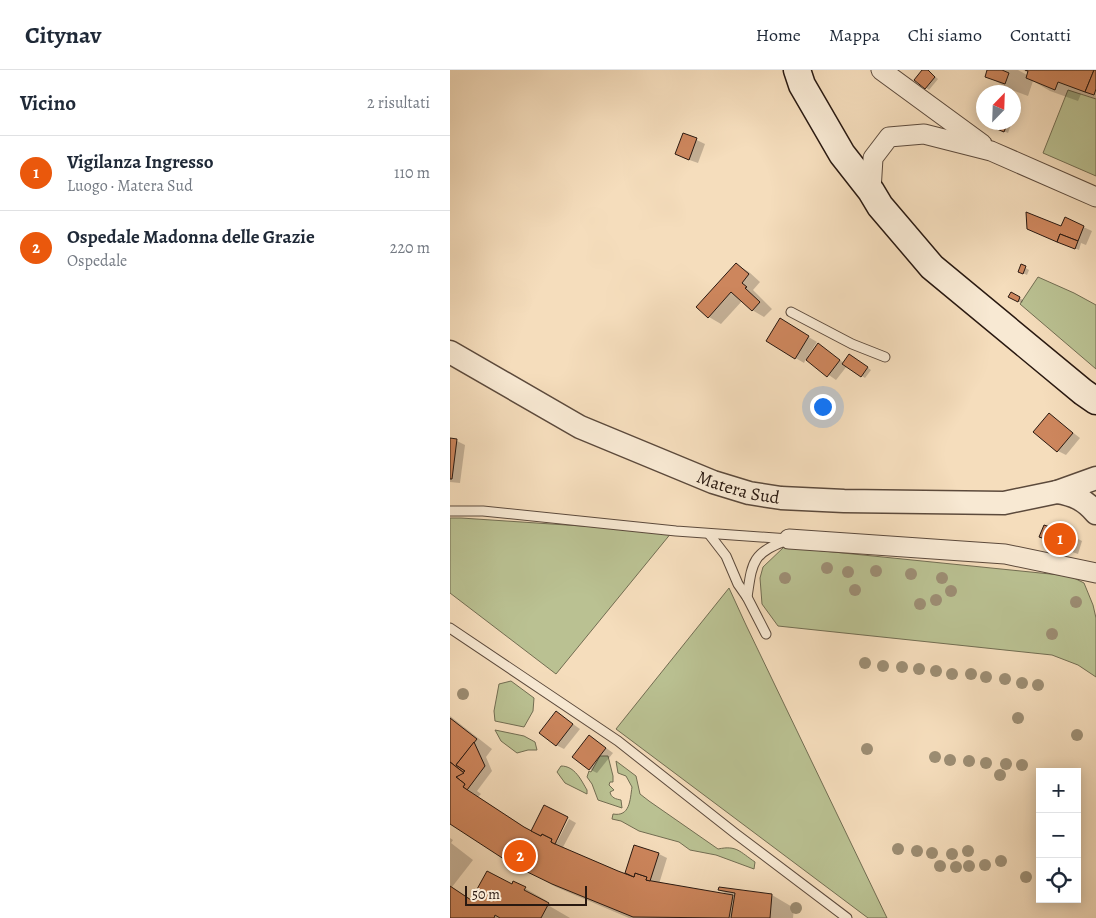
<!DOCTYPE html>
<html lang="it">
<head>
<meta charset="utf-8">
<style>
  :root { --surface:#fff; --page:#f2f2f3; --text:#1f2937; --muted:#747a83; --line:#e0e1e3; --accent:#ea580c }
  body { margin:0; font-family:Alegreya,serif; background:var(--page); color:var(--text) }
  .controls { position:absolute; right:15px; bottom:15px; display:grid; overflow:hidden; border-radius:0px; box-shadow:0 2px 12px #0003 }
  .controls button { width:45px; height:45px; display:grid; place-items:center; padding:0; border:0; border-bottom:1px solid var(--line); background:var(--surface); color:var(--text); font:25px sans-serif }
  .compass { position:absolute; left:526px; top:15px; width:45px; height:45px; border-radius:50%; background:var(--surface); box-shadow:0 2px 12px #0003; rotate:23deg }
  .scale { position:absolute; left:15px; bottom:12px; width:122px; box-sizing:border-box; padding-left:5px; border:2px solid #291911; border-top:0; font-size:14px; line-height:18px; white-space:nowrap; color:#291911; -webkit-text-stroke:4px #f8e9d3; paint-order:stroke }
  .you { position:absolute; left:372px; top:336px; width:18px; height:18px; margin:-12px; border:4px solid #fff; border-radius:50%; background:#1a73e8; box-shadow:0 0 0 8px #1a73e833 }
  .badge { display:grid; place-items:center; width:32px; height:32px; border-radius:50%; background:var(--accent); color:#fff; font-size:16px; font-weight:700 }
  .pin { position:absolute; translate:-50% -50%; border:2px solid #fff; box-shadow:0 1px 5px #0006 }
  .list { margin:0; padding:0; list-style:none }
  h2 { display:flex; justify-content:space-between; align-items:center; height:65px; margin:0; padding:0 20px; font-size:21px }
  h2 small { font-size:16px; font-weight:400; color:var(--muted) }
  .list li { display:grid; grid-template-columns:32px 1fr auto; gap:15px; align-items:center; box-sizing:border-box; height:75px; padding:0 20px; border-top:1px solid var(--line) }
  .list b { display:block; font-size:19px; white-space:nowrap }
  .list p { margin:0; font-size:16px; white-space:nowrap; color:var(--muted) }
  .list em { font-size:16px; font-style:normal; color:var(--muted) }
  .icon { flex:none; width:28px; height:28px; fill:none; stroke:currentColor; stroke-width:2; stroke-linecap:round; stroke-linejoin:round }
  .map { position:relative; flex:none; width:646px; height:848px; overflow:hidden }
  header { display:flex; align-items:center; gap:30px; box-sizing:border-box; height:70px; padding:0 25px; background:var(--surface); border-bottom:1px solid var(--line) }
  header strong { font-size:24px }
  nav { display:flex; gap:28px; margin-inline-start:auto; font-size:18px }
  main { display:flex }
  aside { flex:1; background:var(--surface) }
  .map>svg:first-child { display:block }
  .green { fill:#bac192; stroke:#726d52 }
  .shadow { fill:#0003 }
  .building { fill:#cd865d; stroke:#291911 }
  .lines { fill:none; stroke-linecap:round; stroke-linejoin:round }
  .service-casing { stroke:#5c4a3c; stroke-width:11 }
  .minor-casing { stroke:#5c4a3c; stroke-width:21 }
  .tertiary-casing { stroke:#5c4a3c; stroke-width:25 }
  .secondary-casing { stroke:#291911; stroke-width:29 }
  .service { stroke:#f8e9d3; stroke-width:9 }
  .minor { stroke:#f8e9d3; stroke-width:19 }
  .tertiary { stroke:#f8e9d3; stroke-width:22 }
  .secondary { stroke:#f8e9d3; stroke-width:26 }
  .tree { fill:#9c8d73 }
  .labels { text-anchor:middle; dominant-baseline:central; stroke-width:4; stroke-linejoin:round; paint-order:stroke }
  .street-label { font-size:18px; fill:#291911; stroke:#f8e9d3 }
</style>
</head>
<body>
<header>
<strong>Citynav</strong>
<nav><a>Home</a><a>Mappa</a><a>Chi siamo</a><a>Contatti</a></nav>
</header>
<main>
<aside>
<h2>Vicino<small>2 risultati</small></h2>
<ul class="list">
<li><span class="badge">1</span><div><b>Vigilanza Ingresso</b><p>Luogo · Matera Sud</p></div><em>110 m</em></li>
<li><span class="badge">2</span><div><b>Ospedale Madonna delle Grazie</b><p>Ospedale</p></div><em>220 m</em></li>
</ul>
</aside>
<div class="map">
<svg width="646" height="848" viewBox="0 0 646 848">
  <rect width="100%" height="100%" fill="#f5ddbc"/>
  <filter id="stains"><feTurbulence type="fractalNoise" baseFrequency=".004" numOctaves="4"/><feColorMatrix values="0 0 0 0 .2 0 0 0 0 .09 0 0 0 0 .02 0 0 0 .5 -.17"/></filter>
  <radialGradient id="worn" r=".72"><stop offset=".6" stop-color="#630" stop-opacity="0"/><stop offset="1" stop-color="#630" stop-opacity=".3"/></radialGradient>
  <!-- green -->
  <g class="green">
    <path d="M618 20 646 29V106L593 83Z"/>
    <path d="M588 207 624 223 646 235V299L570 234Z"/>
    <path d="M0 448H11L222 462 106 604 0 523Z"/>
    <path d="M334 477 620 506 634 513 643 535 646 548V607L628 595 602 585 328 556 312 534 310 508 313 497Z"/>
    <path d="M279 518 296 555 437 848H418L166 659Z"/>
    <path d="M61 611 84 628 83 641 74 657 45 651 44 641 49 614Z"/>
    <path d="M45 660 74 666 85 672 87 680H78L67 683 51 671Z"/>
    <path d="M150 686H158L163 706V712H160L159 715 164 720 160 722C161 728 166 729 171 730L172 738 148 730 142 714 137 707 139 701 141 702Z"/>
    <path d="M166 691 186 706 190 724 199 731 268 779C287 775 290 782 305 792L304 799 266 785 240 780 229 772 189 761 171 751 162 749 163 744C180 747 180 730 182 717L176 706 168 703Z"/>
    <path d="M111 696C125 696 131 710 137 720V724L115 713 107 702Z"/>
  </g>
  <!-- shadow -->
  <g class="shadow">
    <path d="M474 0 478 1 488 9 479 20 466 10Z"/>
    <path d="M539 0H568L579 6V3L573 0H646V29L631 24 628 31 600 21 583 11 578 26 559 19 537 6Z"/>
    <path d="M555 52 561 55 558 63 547 58Z"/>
    <path d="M234 64 255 74 248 93 234 88Z"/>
    <path d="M616 149 642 161 636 175 631 173 629 180 578 158H612Z"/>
    <path d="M287 195 299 202 310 212 303 220 322 239 314 247 302 240 292 231 271 254 259 247Z"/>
    <path d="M572 196 579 200 577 205 573 203Z"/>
    <path d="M561 223 573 230 572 233 559 227Z"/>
    <path d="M330 250 367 272 358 286 359 287 369 275 394 293 403 287 421 300 415 308 397 296 386 310 356 289 354 293 317 271Z"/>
    <path d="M599 344 630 368 616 385 608 381Z"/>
    <path d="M0 370 7 371 15 375 10 413 0 412Z"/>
    <path d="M599 458 624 467 632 471 628 484 605 476 591 466Z"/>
    <path d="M106 642 130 659 114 679 106 675Z"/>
    <path d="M0 646 42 679 36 687 42 701 27 721 31 724 28 727 82 762 107 772 119 749 126 753 113 777 117 779V780L175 804 184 776 209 784 217 788 209 814 279 825 269 820 322 825 344 838 343 848H179L106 817 81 803 0 752Z"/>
    <path d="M140 666 163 683 147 703 139 699Z"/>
    <path d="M0 768 3 770 1 773 23 790 2 817 22 830 62 816 64 812 97 831 96 834 120 848H0Z"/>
  </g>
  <!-- building -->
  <g class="building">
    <path d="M472 0H478L485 7 475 19 464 10Z"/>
    <path d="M537 0H552L559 3 555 14 535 7Z"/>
    <path d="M575 0H644L635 22 608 12 605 20 576 8 578 1Z"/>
    <path d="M644 0H646V19L644 25 635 22Z"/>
    <path d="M543 52H558L554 62 542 57Z"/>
    <path d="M233 63 247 68 239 90 225 84Z"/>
    <path d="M576 142 611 156 615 147 634 156 628 171 610 164 607 172 577 159Z"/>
    <path d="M610 164 628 171 625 179 607 172Z"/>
    <path d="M286 193 299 204 292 213 297 217 295 218 310 232 302 241 281 222 258 248 246 237Z"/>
    <path d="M571 194 576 196 573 204 568 202Z"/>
    <path d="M561 222 570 227 568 232 558 227Z"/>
    <path d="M330 248 359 266 345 289 316 271Z"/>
    <path d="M368 273 390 290 377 307 356 290Z"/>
    <path d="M399 284 418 297 411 307 392 294Z"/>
    <path d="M599 343 623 363 607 382 583 362Z"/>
    <path d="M0 368 7 369 2 409H0Z"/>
    <path d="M594 455 600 457 595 469 589 467Z"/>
    <path d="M601 457 625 465 620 481 596 472Z"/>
    <path d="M106 641 123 654 106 676 89 663Z"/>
    <path d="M0 648 27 669 6 695 15 701 14 703 0 692Z"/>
    <path d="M139 665 156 678 139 700 122 687Z"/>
    <path d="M24 672 35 696 17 720 13 717 15 714 6 707 15 701 6 695Z"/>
    <path d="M0 692 14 703 6 707 15 714 13 717 74 757 91 766 92 764 102 769 101 772 105 774 168 801 184 807 185 803 197 807 196 810 283 825 279 848 183 847 102 814 63 795 0 754Z"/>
    <path d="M94 735 118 747 105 774 101 772 102 769 92 764 91 766 81 761Z"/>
    <path d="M184 775 209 783 200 811 196 810 197 807 185 803 184 807 175 803Z"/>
    <path d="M37 801 62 814 63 811 76 817 74 820 99 833 91 848H50L45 845 44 848H0V816L21 830Z"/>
    <path d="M269 817 322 824 320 848H281L285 823 268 820Z"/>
  </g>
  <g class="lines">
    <!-- service casing -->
    <g class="service-casing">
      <g id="service">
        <path d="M341 242 402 274 435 287"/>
        <path d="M0 441H33L226 461 339 469"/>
        <path d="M259 464 276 486 288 514 297 527 316 564"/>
        <path d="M297 527C302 495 301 483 335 471"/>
        <path d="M0 558 168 671 286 764 397 848"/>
      </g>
    </g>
    <!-- minor casing -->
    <g class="minor-casing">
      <g id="minor">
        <path d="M431 0 532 74"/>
        <path d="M421 121 423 88 439 67 474 64 541 81 646 127"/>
        <path d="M339 469 555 484 646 503"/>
      </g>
    </g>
    <!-- tertiary casing -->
    <g class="tertiary-casing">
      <g id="tertiary">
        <path id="s1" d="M0 282 130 357 263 412 299 423 331 428 394 431 554 433 607 422 646 408"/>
        <path d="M607 422C624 425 634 429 646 443"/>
      </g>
    </g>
    <!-- secondary casing -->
    <g class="secondary-casing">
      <path id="secondary" d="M347 0 352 15 392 84 421 121 430 136 482 197 633 322 646 331"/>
    </g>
    <!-- service -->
    <use href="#service" class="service"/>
    <!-- minor -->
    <use href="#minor" class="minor"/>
    <!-- tertiary -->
    <use href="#tertiary" class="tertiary"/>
    <!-- secondary -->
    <use href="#secondary" class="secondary"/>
  </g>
  <!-- trees -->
  <g class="tree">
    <circle cx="377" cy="498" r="6"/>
    <circle cx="426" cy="501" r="6"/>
    <circle cx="398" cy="502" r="6"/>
    <circle cx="461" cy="504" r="6"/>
    <circle cx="335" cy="508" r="6"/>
    <circle cx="492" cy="508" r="6"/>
    <circle cx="405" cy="520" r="6"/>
    <circle cx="501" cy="521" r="6"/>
    <circle cx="486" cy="530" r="6"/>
    <circle cx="626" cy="532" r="6"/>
    <circle cx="470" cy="534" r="6"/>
    <circle cx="602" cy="564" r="6"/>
    <circle cx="415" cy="593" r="6"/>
    <circle cx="433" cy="596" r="6"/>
    <circle cx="452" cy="597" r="6"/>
    <circle cx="469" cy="599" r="6"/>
    <circle cx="486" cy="601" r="6"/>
    <circle cx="502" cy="604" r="6"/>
    <circle cx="521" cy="604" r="6"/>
    <circle cx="536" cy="607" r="6"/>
    <circle cx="555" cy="609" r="6"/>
    <circle cx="572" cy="613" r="6"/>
    <circle cx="588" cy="615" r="6"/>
    <circle cx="13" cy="624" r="6"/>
    <circle cx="568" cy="648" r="6"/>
    <circle cx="627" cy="665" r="6"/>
    <circle cx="417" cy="679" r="6"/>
    <circle cx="485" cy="687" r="6"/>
    <circle cx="500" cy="690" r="6"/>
    <circle cx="519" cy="691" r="6"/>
    <circle cx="536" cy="693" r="6"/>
    <circle cx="556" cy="694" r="6"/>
    <circle cx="572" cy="695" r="6"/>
    <circle cx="550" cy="705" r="6"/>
    <circle cx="448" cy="779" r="6"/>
    <circle cx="467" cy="781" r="6"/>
    <circle cx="518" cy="781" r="6"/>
    <circle cx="482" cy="783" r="6"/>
    <circle cx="502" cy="784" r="6"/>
    <circle cx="551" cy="791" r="6"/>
    <circle cx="535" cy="795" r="6"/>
    <circle cx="490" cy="796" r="6"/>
    <circle cx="519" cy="796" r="6"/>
    <circle cx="506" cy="797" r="6"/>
    <circle cx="576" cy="807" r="6"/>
    <circle cx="346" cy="838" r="6"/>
  </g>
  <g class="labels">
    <!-- street labels -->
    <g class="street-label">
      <text stroke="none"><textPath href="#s1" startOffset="320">Matera Sud</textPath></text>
    </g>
  </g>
  <rect width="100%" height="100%" filter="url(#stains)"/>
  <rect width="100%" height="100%" fill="url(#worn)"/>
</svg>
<div class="controls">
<button>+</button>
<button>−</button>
<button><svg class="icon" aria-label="locate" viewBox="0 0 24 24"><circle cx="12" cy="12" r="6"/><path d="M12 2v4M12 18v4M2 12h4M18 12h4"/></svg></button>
</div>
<svg class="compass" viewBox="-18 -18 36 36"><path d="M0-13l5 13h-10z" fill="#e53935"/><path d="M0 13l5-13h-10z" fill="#747a83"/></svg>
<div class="scale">50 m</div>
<div class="you"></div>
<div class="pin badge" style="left:610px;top:469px">1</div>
<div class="pin badge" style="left:70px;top:786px">2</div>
</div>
</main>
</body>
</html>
